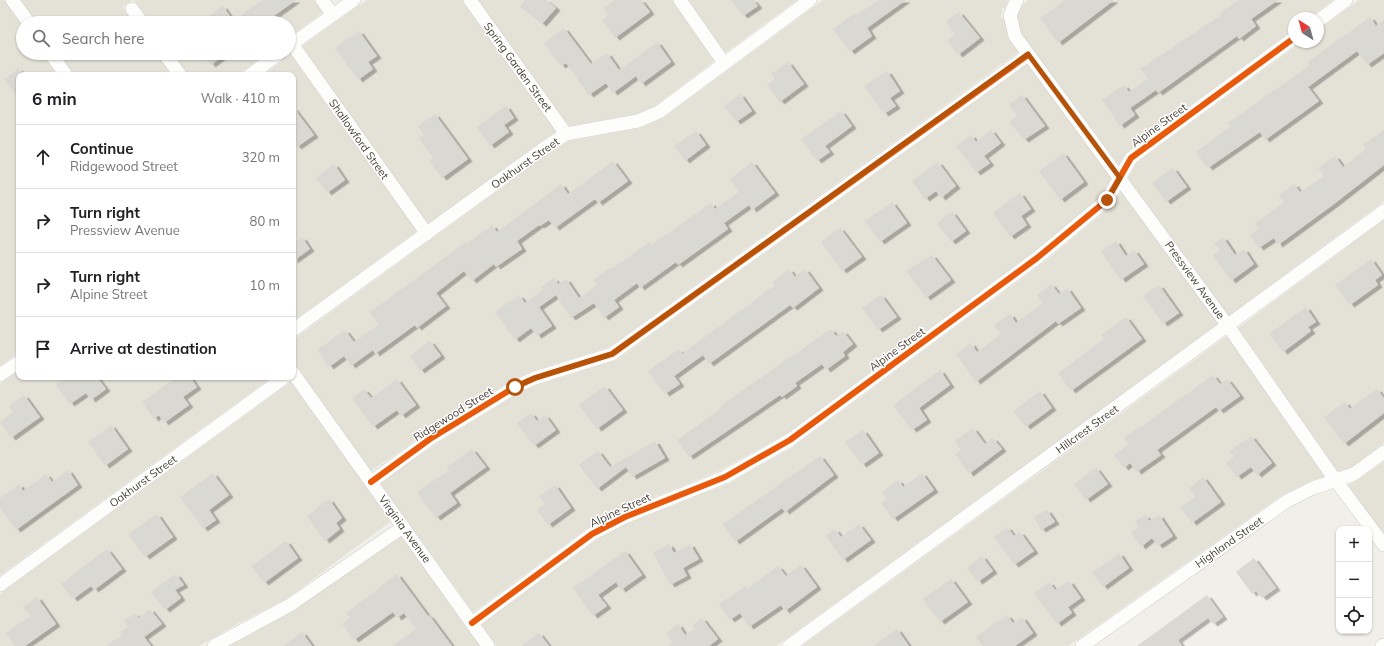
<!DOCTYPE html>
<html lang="en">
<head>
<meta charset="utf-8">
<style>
  :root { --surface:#fff; --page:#f6f6f6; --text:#202124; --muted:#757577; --line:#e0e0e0 }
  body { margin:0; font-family:Mulish,sans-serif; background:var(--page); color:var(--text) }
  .controls { position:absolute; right:12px; bottom:12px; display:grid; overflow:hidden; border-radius:8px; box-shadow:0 1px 3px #0004 }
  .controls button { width:36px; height:36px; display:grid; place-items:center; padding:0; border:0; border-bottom:1px solid var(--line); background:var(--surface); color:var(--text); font:20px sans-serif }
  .compass { position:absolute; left:1288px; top:12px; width:36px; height:36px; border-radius:50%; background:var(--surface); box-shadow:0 1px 3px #0004; rotate:324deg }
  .stop { position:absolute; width:12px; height:12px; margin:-9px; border:3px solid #b45309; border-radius:50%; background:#fff }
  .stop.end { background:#b45309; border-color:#fff; box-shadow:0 1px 4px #0008 }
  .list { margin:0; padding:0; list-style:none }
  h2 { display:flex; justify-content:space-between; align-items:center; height:52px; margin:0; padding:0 16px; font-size:17px }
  h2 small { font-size:13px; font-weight:400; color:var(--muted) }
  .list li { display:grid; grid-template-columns:26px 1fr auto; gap:12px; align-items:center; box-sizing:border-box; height:64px; padding:0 16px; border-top:1px solid var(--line) }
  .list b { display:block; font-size:15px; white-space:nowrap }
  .list p { margin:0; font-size:13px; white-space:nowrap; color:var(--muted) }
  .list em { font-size:13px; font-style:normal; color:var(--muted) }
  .icon { flex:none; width:22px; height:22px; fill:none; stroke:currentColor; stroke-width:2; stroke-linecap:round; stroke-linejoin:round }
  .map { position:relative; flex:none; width:1384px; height:646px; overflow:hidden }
  .search { position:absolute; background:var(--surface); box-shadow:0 1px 3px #0004; left:16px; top:16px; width:280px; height:44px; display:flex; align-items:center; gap:10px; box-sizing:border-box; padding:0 14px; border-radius:22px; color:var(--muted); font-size:15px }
  .panel { position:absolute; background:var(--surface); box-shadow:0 1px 3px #0004; left:16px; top:72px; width:280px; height:308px; border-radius:8px }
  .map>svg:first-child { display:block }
  .residential { fill:#e4e1d7 }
  .building { fill:#dad8d2; filter:url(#shadow) }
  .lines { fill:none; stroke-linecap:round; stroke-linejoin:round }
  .minor-casing { stroke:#cecdc7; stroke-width:14 }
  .minor { stroke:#fdfdfc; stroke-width:13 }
  .cycleway-casing { stroke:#fff; stroke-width:8 }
  .cycleway { stroke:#e8590c; stroke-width:6 }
  .route { stroke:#b45309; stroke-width:5 }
  .labels { text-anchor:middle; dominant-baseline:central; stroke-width:3; stroke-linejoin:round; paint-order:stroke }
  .street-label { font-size:11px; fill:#464136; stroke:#fff }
</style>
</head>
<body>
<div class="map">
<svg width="1384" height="646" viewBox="0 0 1384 646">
  <defs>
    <filter id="shadow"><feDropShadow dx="4.5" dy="2.5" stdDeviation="0" flood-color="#0004"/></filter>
  </defs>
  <rect width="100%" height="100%" fill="#f0efea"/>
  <!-- residential -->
  <g class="residential">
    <path d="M0 0H4L23 26V53H42L58 75H19V352L0 366Z"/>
    <path d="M21 0H132L123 7 134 23H37Z"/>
    <path d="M134 0H314L323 12 289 37V23H151Z"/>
    <path d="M367 0H462L556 131 428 224 301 47Z"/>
    <path d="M478 0H672L714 61 655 106 636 114 569 126Z"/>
    <path d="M688 0H797L725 53Z"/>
    <path d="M823 0H1008L1005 8H1002L1001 18 1004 19 1010 40 1018 52 609 347 532 371 512 380 426 433 371 471 293 361V340L547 155 569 141 641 128 663 118Z"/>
    <path d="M1028 0H1333L1309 18H1294V29L1127 152 1119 165 1021 33 1017 16 1020 8Z"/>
    <path d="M1359 0H1384V201L1229 316 1128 178 1137 163 1302 42H1318V30Z"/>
    <path d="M59 53H156L172 75H74Z"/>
    <path d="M172 53H268L237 75H188Z"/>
    <path d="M291 55 417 231 293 321V75H263Z"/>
    <path d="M1027 64 1112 178 1102 195 1033 252 786 434 721 470 622 510 589 527 473 612 380 483 435 445 519 393 538 385 617 360Z"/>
    <path d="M1121 191 1218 324 776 646H497L481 624 596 540 629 523 728 484 795 446 1042 264 1112 206Z"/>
    <path d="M1384 220V443L1350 468 1338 472 1238 328Z"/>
    <path d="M1227 336 1325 477 1309 482 1282 495 1068 646H802Z"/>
    <path d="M19 370V377H272L0 575V384Z"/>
    <path d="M291 382 391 521 286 599 237 624 199 646H0V594Z"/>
    <path d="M1384 462V534L1347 485 1358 480Z"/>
    <path d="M399 533 480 646H229L294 611Z"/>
  </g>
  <!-- building -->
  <g class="building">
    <path d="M262 0H296L264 23H200L223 6 233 21Z"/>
    <path d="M525 0H546L556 8 542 24 520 7Z"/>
    <path d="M614 0H641L650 12 615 38 602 20 609 15 604 8Z"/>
    <path d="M731 0H753L758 6 743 16Z"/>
    <path d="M878 0H906L867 28 872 36 850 52 833 29 855 13 857 15Z"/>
    <path d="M1065 0H1114L1058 43 1040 18Z"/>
    <path d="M1238 0H1278L1251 19 1256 26 1239 39 1237 36 1158 93 1156 90 1130 108 1135 115 1120 126 1102 100 1124 85 1129 92 1148 79 1140 69 1221 15 1220 13Z"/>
    <path d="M959 12 980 38 958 55 947 40 955 34 946 21Z"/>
    <path d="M1370 17 1376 26 1384 20V53L1367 65 1357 51 1308 87 1319 101 1265 140 1260 132 1208 168 1196 152 1231 126 1228 123 1310 65 1308 62Z"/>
    <path d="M564 28 591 64 607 53 619 70 657 42 671 62 641 84 636 76 613 93 606 83 589 95 566 63 561 66 544 43Z"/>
    <path d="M359 31 377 56 368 62 373 69 358 80 335 48Z"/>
    <path d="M202 53H227L211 65Z"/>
    <path d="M788 62 804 84 780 102 767 85 775 79 771 74Z"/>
    <path d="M19 68V99L4 79Z"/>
    <path d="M887 71 900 91 890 98 896 106 884 114 864 86Z"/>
    <path d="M740 94 752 111 736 122 724 106Z"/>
    <path d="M1022 95 1045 126 1024 140 1009 122 1017 116 1009 105Z"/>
    <path d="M506 106 514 118 504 125 509 132 490 146 476 127Z"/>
    <path d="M293 107 314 135 297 147 293 142Z"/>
    <path d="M841 111 852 126 825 146 830 152 817 161 801 139Z"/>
    <path d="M435 114 468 159 442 178 429 161 433 158 419 138 424 135 418 126Z"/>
    <path d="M991 130 1001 143 984 156 990 163 976 173 956 146 971 135 976 142Z"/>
    <path d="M1384 130V165L1334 204 1278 245 1274 238 1259 248 1250 235 1259 228 1255 223 1284 202 1279 195 1294 184 1300 192 1324 176 1318 168 1335 156 1343 167 1366 149 1363 145Z"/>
    <path d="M696 131 706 145 685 161 674 146Z"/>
    <path d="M1063 153 1084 182 1060 200 1039 171Z"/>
    <path d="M613 161 628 181 598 203 595 199 555 228 549 220 540 226 539 225 517 241 522 249 496 267 494 264 472 281 464 271 436 293 446 306 417 328 415 325 375 354 373 350 351 366 344 356 329 367 317 350 345 330 354 342 379 324 370 312 466 242 468 243 492 225 497 232 561 184 568 194Z"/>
    <path d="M752 162 775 193 752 210 749 205 724 223 728 229 678 265 676 262 640 288 637 283 614 300 619 307 604 318 594 303 571 318 556 295 539 307 552 326 537 336 531 328 515 340 495 312 519 295 525 303 543 290 541 287 554 278 558 284 566 279 579 298 597 285 593 280 612 267 613 268 649 242 651 245 711 203 715 209 739 192 730 179Z"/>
    <path d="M938 162 956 186 941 198 936 191 925 199 912 181Z"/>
    <path d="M334 164 345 180 327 193 316 178Z"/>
    <path d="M1173 168 1187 187 1166 202 1152 183Z"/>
    <path d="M1020 193 1031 209 1021 216 1027 225 1010 237 993 213Z"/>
    <path d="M892 202 907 223 880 242 865 221Z"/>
    <path d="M952 212 966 231 951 242 937 223Z"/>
    <path d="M840 228 862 257 842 271 821 242Z"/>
    <path d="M302 237 310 249 293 261V244Z"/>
    <path d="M1223 237 1235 255 1244 249 1254 264 1231 281 1213 255 1220 250 1214 243Z"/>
    <path d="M1116 241 1126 256 1134 250 1144 264 1121 280 1101 252Z"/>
    <path d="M932 255 951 280 926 298 906 271Z"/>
    <path d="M1371 259 1382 275 1375 280 1378 285 1350 305 1335 285Z"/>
    <path d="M789 269 795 277 805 269 819 288 793 308 790 305 709 364 703 355 674 376 680 384 665 394 648 371 679 349 682 354 775 285 773 282Z"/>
    <path d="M1051 284 1059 294 1067 288 1081 308 1058 324 1056 321 976 382 956 354 971 343 977 352 1001 334 994 325 1010 314 1016 323 1043 303 1037 295Z"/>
    <path d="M1159 285 1179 313 1163 324 1143 296Z"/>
    <path d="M881 295 897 317 878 330 862 308Z"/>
    <path d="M1306 307 1316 322 1308 327 1311 331 1283 352 1269 334Z"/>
    <path d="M1126 317 1142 339 1071 391 1058 373 1104 339 1101 335Z"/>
    <path d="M831 329 836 336 843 331 853 344 843 352 845 356 826 370 822 364 795 383 797 386 782 397 780 395 689 457 677 440 722 408 720 406Z"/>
    <path d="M430 341 441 356 420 371 410 356Z"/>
    <path d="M940 370 950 385 919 408 927 420 912 430 893 405Z"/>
    <path d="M1213 375 1220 384 1227 379 1240 396 1219 411 1216 407 1157 450 1161 455 1137 472 1130 463 1124 468 1114 455 1129 444 1124 438 1140 426 1141 427Z"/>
    <path d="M67 377H97L106 389 91 400 86 393 70 404 56 385Z"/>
    <path d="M177 377H190L197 387 183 397 189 405 164 423 159 415 154 419 142 402Z"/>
    <path d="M397 379 416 405 401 416 397 410 373 427 352 398 364 389 371 398Z"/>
    <path d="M605 386 623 410 597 429 579 405Z"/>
    <path d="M1377 389 1384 398V413L1344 444 1324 417 1345 402 1350 409Z"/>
    <path d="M1040 391 1052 408 1026 427 1013 411Z"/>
    <path d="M24 395 40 417 11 438 0 422 13 412 9 406Z"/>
    <path d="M531 413 537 421 545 415 556 430 534 446 517 423Z"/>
    <path d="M111 425 128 449 105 466 88 442Z"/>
    <path d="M973 428 985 444 993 438 1002 449 969 474 955 454 961 450 955 441Z"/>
    <path d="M863 430 879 453 862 465 845 442Z"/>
    <path d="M1251 436 1272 463 1257 475 1251 467 1237 477 1226 463 1234 457 1230 451Z"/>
    <path d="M655 441 665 458 632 477 626 467 597 489 579 465 598 451 610 467Z"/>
    <path d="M472 449 486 467 450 493 457 503 436 518 417 492 449 470 447 467Z"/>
    <path d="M820 456 834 475 785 512 782 508 735 542 723 524Z"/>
    <path d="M1096 468 1108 484 1086 500 1074 484Z"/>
    <path d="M68 470 78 485 16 530 0 508V498L19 484 23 491 46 474 52 482Z"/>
    <path d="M213 473 229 495 209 510 216 520 203 529 180 497Z"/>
    <path d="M922 473 934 490 893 519 881 503 887 499 882 492 898 480 903 487Z"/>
    <path d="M1203 477 1221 502 1192 523 1180 507 1195 497 1189 488Z"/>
    <path d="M555 485 571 508 548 525 537 510 545 504 539 496Z"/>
    <path d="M329 499 342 518 336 523 340 529 325 541 307 516Z"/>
    <path d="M1047 510 1055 522 1041 530 1034 517Z"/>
    <path d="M157 514 173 537 145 557 128 534Z"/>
    <path d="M1145 515 1149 521 1159 515 1173 536 1158 546 1152 538 1141 547 1131 532 1139 527 1135 522Z"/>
    <path d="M859 524 871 540 843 560 826 536 835 529 841 537Z"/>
    <path d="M1007 527 1014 536 1020 532 1034 551 1014 565 994 537Z"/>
    <path d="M286 541 298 558 264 583 251 566Z"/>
    <path d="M669 544 674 553 690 544 699 559 683 568 687 576 670 585 653 553Z"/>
    <path d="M107 549 122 569 94 590 91 586 73 599 61 584Z"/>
    <path d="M625 551 642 575 621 590 616 582 598 595 607 606 593 616 573 588Z"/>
    <path d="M1119 553 1129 568 1103 587 1092 573Z"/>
    <path d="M982 556 993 571 978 582 967 568Z"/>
    <path d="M1254 558 1276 588 1262 598 1256 591 1252 594 1236 572Z"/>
    <path d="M801 565 817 587 785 611 781 605 749 627 740 613 730 620 719 604 746 586 748 589 778 566 786 576Z"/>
    <path d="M176 574 184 585 175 590 181 598 165 610 151 592Z"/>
    <path d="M397 574 428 616 429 615 452 646H392L416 629 404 613 397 618 393 612 354 640 342 624 350 618 346 613Z"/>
    <path d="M951 579 968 602 940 622 923 599Z"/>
    <path d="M1069 581 1081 598 1068 607 1072 613 1057 624 1034 593 1049 582 1055 590Z"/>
    <path d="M1207 595 1223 617 1213 624 1208 618 1178 640 1182 646H1137Z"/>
    <path d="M37 597 56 624 25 646H15L6 633 30 616 23 607Z"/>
    <path d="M150 609 162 624 144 637 151 646H106L122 635 120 632 128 627 124 621 135 613 138 618Z"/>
    <path d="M1007 615 1013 623 1022 617 1033 633 1015 646H983L976 637Z"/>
    <path d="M702 618 718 639 709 646H668L673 643 666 633 678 624 685 635 695 629 693 625Z"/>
    <path d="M897 629 909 646H874Z"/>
    <path d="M302 632 312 646H283Z"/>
    <path d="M539 633 549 646H521Z"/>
  </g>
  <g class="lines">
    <!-- minor casing -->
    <g class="minor-casing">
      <g id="minor">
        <path d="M12 0 29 23"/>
        <path d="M322 0 333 15"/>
        <path d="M470 0 566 134"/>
        <path d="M680 0 724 63"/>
        <path d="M1017 0 1010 15 1015 36 1228 326 1336 481 1384 545"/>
        <path d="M132 9 142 23"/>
        <path d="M1318 21 1346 0"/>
        <path d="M292 44 427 234"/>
        <path d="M289 46 354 0"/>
        <path d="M50 53 66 75"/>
        <path d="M164 53 180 75"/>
        <path d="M250 75 280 53"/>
        <path d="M293 330 543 149 566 134 638 121 659 112 810 0"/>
        <path d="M293 373 488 646"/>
        <path d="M0 375 19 362"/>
        <path d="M371 482 430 439 515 387 535 378 612 354 1028 55"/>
        <path d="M0 585 285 377"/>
        <path d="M472 623 592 534 625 517 725 477 790 440 1037 258 1107 200 1131 158 1294 38"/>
        <path d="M214 646 290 605 403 527"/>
        <path d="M789 646 1384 211"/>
        <path d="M1082 646 1287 501 1313 488 1354 474 1384 452"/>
        <path d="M1382 646 1384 645"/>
      </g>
    </g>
    <!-- minor -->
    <use href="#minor" class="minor"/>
    <!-- cycleway casing -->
    <g class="cycleway-casing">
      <g id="cycleway">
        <path d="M371 482 430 439 515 387 535 378 612 354 1028 55"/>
        <path d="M472 623 592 534 625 517 725 477 790 440 1037 258 1107 200 1131 158 1294 38"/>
      </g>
    </g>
    <!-- cycleway -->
    <use href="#cycleway" class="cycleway"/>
  </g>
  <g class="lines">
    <!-- route -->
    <path class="route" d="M515 387 535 378 612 354 1028 54 1120 178 1107 200"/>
  </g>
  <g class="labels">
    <!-- street labels -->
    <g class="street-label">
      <text transform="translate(518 67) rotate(54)">Spring Garden Street</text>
      <text transform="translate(1159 125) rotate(-36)">Alpine Street</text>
      <text transform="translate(359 139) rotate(55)">Shallowford Street</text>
      <text transform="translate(525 163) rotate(-35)">Oakhurst Street</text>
      <text transform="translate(1195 280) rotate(54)">Pressview Avenue</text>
      <text transform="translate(897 349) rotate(-36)">Alpine Street</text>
      <text transform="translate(453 414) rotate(-32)">Ridgewood Street</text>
      <text transform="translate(1087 429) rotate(-36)">Hillcrest Street</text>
      <text transform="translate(143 481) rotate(-36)">Oakhurst Street</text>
      <text transform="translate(620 510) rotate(-25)">Alpine Street</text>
      <text transform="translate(405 529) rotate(54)">Virginia Avenue</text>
      <text transform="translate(1229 542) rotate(-35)">Highland Street</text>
    </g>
  </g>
</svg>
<div class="controls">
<button>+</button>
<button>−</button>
<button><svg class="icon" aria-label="locate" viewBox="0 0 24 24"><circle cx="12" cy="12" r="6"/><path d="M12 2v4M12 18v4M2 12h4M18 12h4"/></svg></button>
</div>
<svg class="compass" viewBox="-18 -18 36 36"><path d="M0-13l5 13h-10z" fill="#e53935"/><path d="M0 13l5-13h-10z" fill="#757577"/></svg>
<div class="stop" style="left:515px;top:387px"></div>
<div class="stop end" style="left:1107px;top:200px"></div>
<div class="search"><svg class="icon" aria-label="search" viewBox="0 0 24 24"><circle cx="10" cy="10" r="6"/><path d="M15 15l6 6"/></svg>Search here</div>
<section class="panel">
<h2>6 min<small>Walk · 410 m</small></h2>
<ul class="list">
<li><svg class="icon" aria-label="ahead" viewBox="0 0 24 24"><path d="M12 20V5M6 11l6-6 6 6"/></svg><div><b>Continue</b><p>Ridgewood Street</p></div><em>320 m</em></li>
<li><svg class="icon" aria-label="right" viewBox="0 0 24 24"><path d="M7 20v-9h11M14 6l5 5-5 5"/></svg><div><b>Turn right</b><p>Pressview Avenue</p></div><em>80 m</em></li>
<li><svg class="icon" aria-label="right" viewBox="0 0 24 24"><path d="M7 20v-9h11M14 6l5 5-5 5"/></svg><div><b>Turn right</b><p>Alpine Street</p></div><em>10 m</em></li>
<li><svg class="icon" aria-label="arrive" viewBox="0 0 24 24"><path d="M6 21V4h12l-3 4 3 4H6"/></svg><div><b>Arrive at destination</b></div></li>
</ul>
</section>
</div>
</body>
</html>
